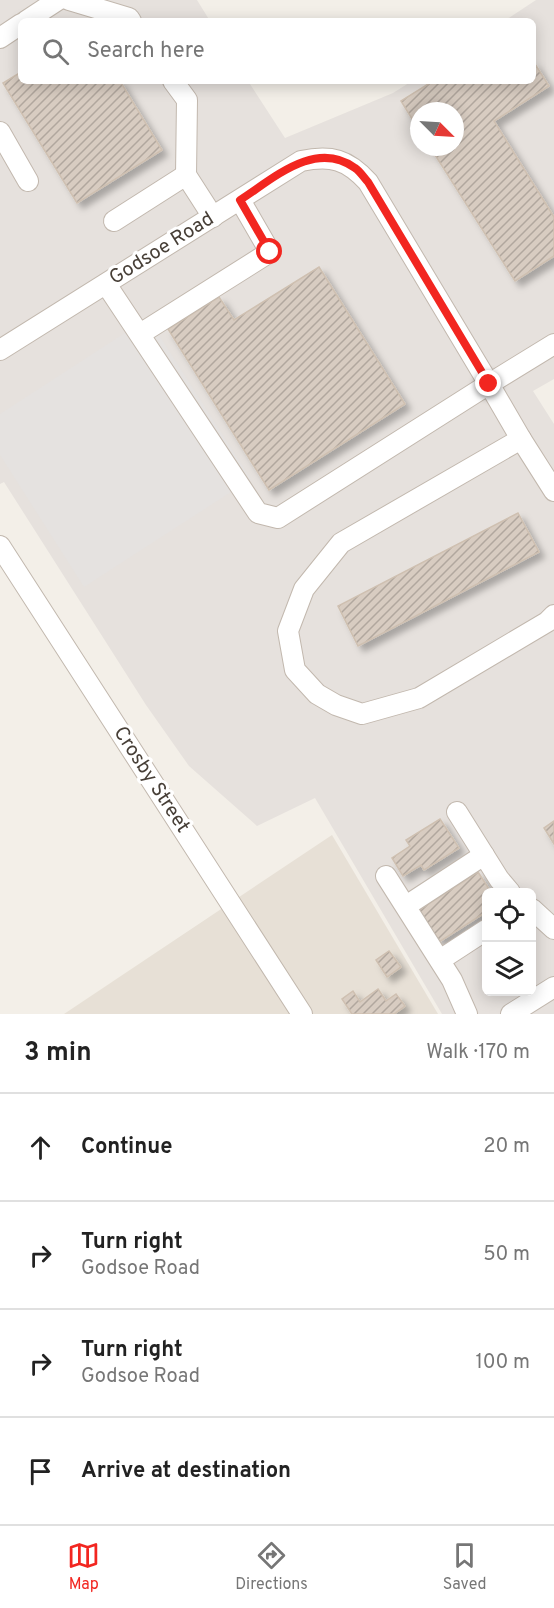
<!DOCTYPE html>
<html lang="en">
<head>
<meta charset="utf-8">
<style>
  :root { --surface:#fff; --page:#f6f6f6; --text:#222; --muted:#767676; --line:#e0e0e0; --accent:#f22620 }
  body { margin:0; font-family:Overpass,sans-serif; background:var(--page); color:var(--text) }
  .controls { position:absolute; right:18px; bottom:18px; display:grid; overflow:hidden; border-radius:9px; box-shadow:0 3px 15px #0003 }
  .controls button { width:54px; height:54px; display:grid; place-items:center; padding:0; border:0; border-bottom:2px solid var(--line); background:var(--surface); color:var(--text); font:30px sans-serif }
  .compass { position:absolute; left:410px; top:102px; width:54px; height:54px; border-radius:50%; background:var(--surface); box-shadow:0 3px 15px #0003; rotate:114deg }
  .stop { position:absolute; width:18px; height:18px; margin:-14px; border:4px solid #f22620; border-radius:50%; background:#fff }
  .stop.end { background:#f22620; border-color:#fff; box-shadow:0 2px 6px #0008 }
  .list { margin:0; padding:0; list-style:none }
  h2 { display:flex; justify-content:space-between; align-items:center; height:78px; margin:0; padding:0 24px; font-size:26px }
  h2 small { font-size:20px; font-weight:400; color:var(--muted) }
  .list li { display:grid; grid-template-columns:39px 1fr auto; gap:18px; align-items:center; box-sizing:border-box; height:108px; padding:0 24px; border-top:2px solid var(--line) }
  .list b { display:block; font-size:22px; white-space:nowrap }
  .list p { margin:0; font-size:20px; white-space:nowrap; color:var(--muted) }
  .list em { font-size:20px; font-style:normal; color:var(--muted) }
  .icon { flex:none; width:33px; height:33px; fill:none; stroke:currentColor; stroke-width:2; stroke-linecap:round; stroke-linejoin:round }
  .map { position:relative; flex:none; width:554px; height:1014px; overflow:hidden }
  .search { position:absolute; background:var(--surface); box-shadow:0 3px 15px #0003; left:18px; right:18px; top:18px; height:66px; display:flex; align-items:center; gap:15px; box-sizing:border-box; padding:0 21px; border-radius:9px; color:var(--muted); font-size:22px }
  .sheet { height:510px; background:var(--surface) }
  nav { display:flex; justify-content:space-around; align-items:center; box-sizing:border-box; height:84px; border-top:2px solid var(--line); background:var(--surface); font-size:16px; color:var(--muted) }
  nav a { display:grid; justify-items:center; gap:3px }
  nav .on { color:var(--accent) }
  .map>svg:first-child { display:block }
  .residential { fill:#e7e0d6 }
  .industrial { fill:#e6e1dd; fill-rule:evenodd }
  .parking { fill:#e5e2e0 }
  .building { fill:url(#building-hatch); stroke:#cfc0b1; stroke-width:1.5; filter:url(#shadow) }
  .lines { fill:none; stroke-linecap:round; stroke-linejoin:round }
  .minor-casing { stroke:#c2b8ae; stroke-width:22 }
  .minor { stroke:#fff; stroke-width:20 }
  .route { stroke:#f22620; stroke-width:8 }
  .labels { text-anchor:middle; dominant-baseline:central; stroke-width:6; stroke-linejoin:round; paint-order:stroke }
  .street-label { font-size:20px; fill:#473f37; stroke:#fff }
</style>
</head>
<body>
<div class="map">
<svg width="554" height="1014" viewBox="0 0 554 1014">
  <defs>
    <pattern id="building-hatch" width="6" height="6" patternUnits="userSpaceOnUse" patternTransform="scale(1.5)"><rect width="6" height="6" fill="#d8ccc1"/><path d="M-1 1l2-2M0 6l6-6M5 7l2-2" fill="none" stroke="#b1a79e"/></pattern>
    <filter id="shadow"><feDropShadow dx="5.5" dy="5.5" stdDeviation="3" flood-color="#0004"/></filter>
  </defs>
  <rect width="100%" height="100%" fill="#f3efe8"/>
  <!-- residential -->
  <path class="residential" d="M332 835 438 1014H64Z"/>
  <!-- industrial -->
  <path class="industrial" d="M0 0H197L210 21H21V81H248L285 138 393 93 412 81H533V21H504L536 0H554V379L533 391 554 424V1014H442L315 798 257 826 189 766 146 705 4 482 0 484ZM419 111H455V147H419ZM486 892H532V992H486Z"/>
  <!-- parking -->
  <path class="parking" d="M148 318 251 479 84 587 0 455V414Z"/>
  <!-- building -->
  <g class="building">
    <path d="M533 61 549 86 494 121 554 217V256L515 281 430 147H455V111H419V130L401 101 433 81H533Z"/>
    <path d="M21 72V81H120L162 150 77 203 3 83Z"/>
    <path d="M319 267 405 404 269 490 168 329 219 297 234 320Z"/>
    <path d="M518 513 539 552 358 646 338 606Z"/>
    <path d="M440 819 459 848 424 870 421 865 403 876 392 858 410 846 406 840Z"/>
    <path d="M554 821V844L544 828Z"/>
    <path d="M478 872 491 892H486V912L439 942 419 910Z"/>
    <path d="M389 951 401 967 387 977 376 960Z"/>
    <path d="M378 989 386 1001 396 994 405 1006 394 1014H352L342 999 353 991 360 1002Z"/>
  </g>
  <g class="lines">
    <!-- minor casing -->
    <g class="minor-casing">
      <g id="minor">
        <path d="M69 0 129 18 131 21"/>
        <path d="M26 21 58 0"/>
        <path d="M0 38 21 24"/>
        <path d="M173 81 187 100 186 175"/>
        <path d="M0 132 28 181"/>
        <path d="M114 221 186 175 213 217"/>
        <path d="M106 284 258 513 278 518 489 384 521 439 554 491"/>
        <path d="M140 334 270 252 240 200"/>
        <path d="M0 350 301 161C331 155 347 159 368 182L489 384 554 344"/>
        <path d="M521 439 341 543 304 589 288 631 295 670 317 694 336 705 362 714 419 698 547 622 554 615"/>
        <path d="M0 546 302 1014"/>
        <path d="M457 812 499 879 510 892"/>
        <path d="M386 876 452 980 467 1014"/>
        <path d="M406 906 484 855"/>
        <path d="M532 909 554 929"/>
        <path d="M440 960 486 930"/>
        <path d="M511 1014 554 987"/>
      </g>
    </g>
    <!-- minor -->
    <use href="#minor" class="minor"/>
  </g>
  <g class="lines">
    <!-- route -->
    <path class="route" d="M270 252 240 200C273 179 315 139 355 168 360 171 364 178 368 182L489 384"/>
  </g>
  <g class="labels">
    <!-- street labels -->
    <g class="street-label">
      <text transform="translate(162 249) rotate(-32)">Godsoe Road</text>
      <text transform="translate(151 780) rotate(57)">Crosby Street</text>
    </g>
  </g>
</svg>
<div class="controls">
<button><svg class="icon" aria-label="locate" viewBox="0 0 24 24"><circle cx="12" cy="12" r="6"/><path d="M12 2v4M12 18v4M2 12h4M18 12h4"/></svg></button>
<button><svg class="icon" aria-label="layers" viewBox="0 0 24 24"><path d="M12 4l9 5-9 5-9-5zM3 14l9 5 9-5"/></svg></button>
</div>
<svg class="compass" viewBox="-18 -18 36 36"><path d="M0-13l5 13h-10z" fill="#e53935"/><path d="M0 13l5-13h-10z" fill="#767676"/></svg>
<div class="stop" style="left:270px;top:252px"></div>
<div class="stop end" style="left:489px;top:384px"></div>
<div class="search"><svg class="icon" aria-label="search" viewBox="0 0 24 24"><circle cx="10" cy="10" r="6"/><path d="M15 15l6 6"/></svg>Search here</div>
</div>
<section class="sheet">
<h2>3 min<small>Walk · 170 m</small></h2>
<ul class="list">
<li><svg class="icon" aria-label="ahead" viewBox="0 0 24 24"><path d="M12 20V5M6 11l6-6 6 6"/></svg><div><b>Continue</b></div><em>20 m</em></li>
<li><svg class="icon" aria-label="right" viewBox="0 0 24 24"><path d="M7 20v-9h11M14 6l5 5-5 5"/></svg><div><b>Turn right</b><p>Godsoe Road</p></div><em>50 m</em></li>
<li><svg class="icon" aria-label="right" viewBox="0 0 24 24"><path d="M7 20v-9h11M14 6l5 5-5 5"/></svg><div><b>Turn right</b><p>Godsoe Road</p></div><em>100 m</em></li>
<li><svg class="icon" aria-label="arrive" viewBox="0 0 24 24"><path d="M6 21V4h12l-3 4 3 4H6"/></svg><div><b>Arrive at destination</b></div></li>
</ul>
</section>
<nav>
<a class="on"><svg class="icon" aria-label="map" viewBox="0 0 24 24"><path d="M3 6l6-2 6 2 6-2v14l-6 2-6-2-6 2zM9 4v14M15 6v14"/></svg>Map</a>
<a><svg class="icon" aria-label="directions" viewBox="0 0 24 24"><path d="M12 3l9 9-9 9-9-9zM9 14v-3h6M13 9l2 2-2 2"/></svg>Directions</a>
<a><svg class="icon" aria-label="saved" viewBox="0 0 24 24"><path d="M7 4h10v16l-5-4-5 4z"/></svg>Saved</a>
</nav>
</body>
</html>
